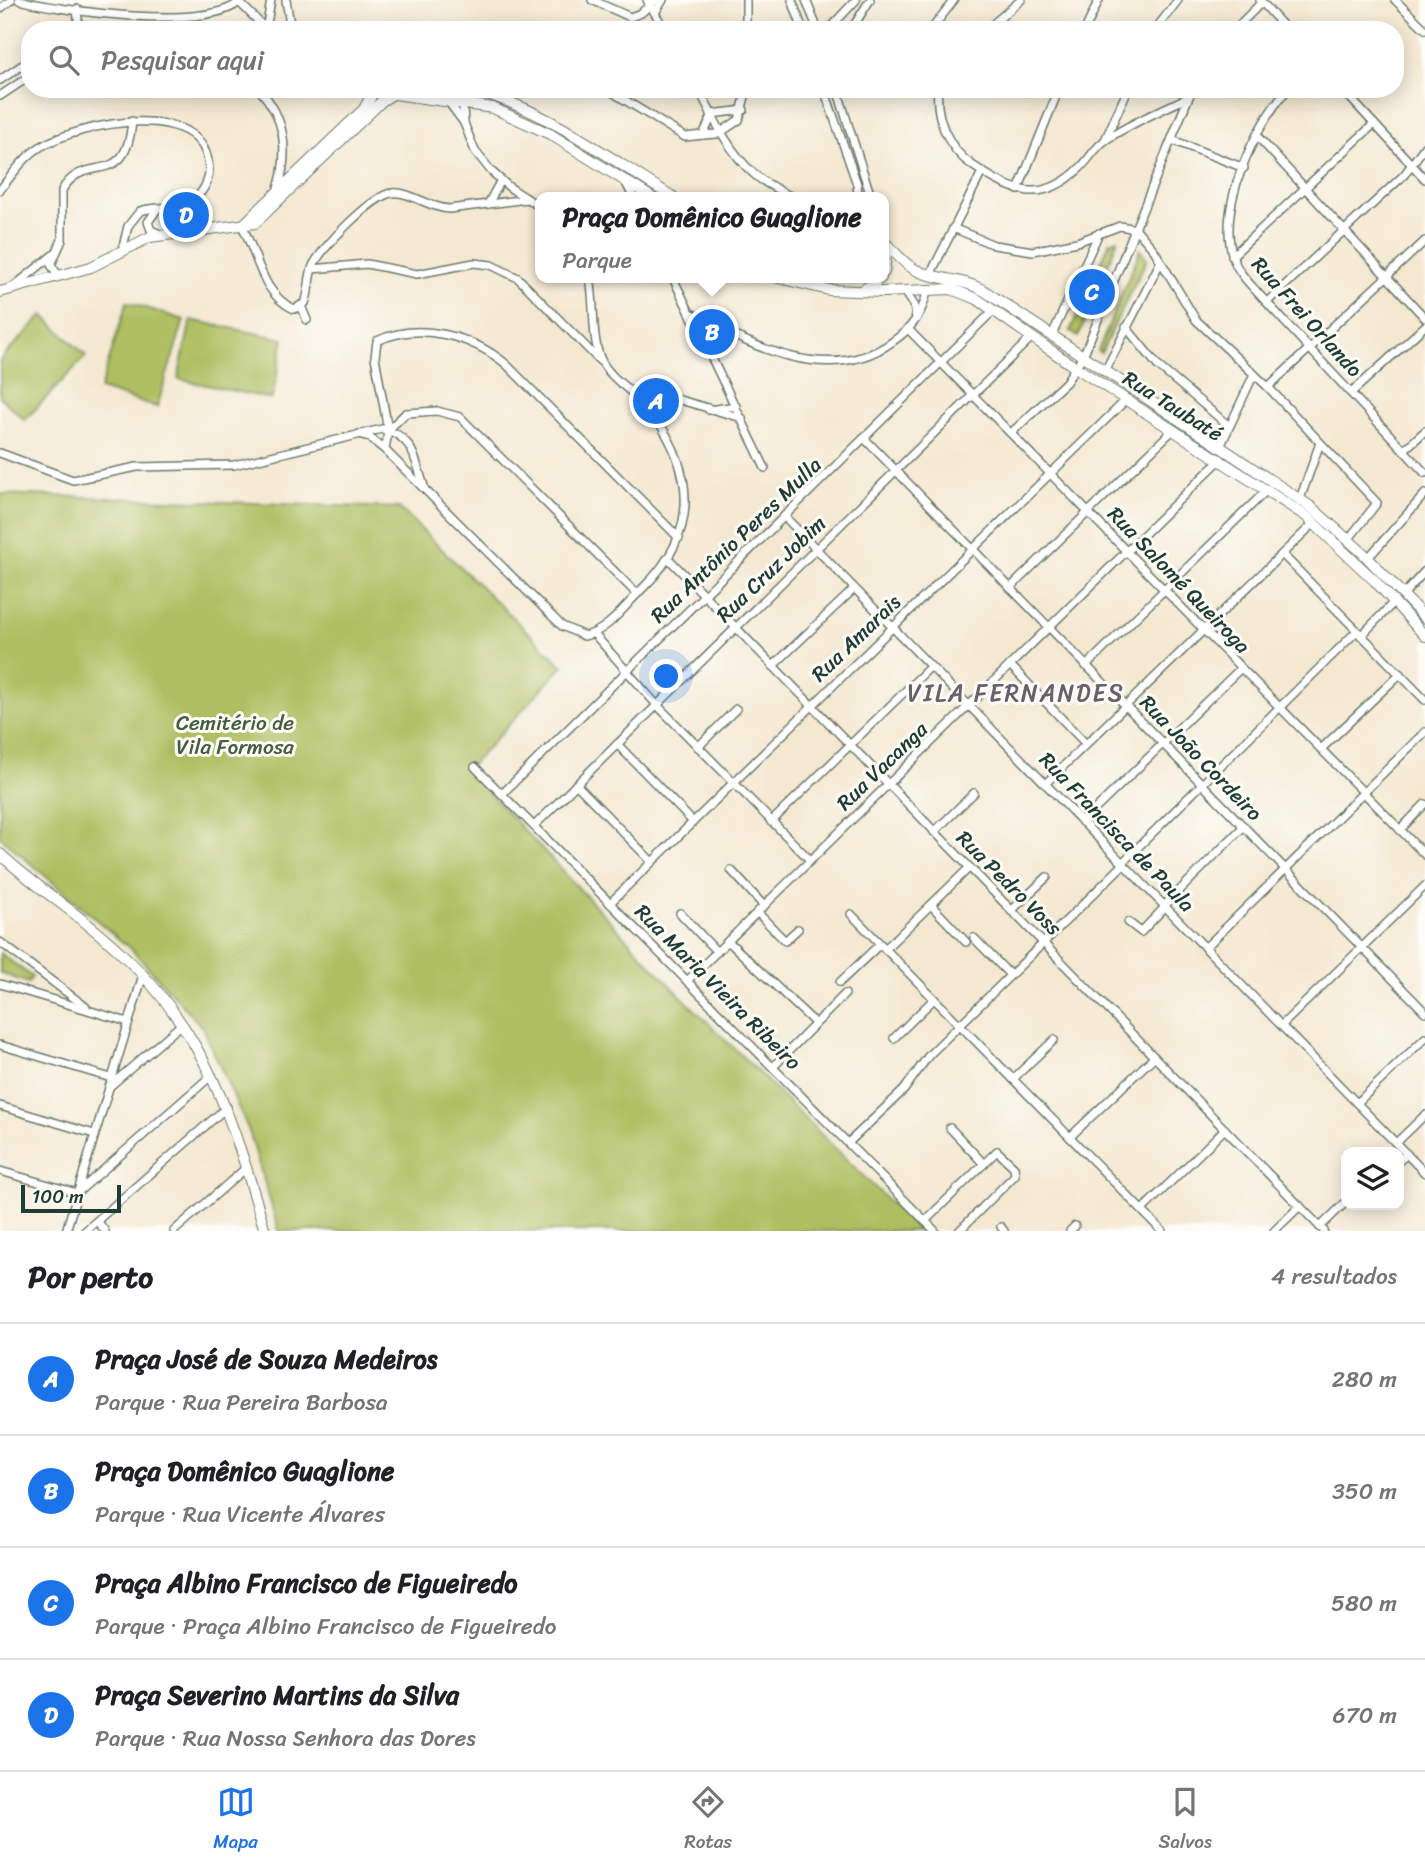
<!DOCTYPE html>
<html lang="pt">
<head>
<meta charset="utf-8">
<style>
  :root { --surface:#fff; --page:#f2f2f2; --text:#202124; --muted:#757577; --line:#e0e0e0; --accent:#1a73e8 }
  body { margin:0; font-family:Sriracha,sans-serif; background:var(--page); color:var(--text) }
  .controls { position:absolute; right:21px; bottom:21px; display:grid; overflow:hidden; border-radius:14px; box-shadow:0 4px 18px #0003 }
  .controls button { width:63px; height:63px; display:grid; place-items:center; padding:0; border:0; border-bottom:2px solid var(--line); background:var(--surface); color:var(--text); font:35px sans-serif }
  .scale { position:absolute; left:21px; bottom:18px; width:100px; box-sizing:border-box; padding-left:7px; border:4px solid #1f3d34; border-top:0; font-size:19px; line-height:24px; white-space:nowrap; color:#1f3d34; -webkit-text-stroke:5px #fdfcf7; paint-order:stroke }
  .you { position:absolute; left:667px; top:677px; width:24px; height:24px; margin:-18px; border:5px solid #fff; border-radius:50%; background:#1a73e8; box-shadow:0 0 0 10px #1a73e833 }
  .badge { display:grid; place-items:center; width:46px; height:46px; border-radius:50%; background:var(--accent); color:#fff; font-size:23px; font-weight:700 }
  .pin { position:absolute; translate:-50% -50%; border:4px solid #fff; box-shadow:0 2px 7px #0006 }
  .popup { position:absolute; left:535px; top:192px; width:354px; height:91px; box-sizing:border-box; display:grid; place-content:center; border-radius:14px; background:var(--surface); filter:drop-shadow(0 2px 5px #0005); font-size:23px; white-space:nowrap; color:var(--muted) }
  .popup b { font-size:26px; color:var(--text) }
  .popup::after { content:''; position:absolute; left:50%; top:100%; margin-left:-14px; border:14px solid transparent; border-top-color:var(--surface) }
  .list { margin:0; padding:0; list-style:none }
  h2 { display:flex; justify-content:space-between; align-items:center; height:91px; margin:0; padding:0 28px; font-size:30px }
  h2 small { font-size:23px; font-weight:400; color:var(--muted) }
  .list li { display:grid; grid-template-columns:46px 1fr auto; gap:21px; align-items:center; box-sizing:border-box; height:112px; padding:0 28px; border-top:2px solid var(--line) }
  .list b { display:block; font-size:26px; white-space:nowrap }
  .list p { margin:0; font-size:23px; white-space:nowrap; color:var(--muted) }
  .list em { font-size:23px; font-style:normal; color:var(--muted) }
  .icon { flex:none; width:38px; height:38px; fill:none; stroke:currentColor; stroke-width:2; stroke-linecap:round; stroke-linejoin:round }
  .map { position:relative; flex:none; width:1425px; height:1231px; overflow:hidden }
  .search { position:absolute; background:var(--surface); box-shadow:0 4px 18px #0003; left:21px; right:21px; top:21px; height:77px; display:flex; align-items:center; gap:18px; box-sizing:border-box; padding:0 24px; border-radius:28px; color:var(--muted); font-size:26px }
  .sheet { height:539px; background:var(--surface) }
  nav { display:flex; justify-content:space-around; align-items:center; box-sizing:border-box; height:98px; border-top:2px solid var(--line); background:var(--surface); font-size:19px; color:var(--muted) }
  nav a { display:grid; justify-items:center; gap:4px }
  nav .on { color:var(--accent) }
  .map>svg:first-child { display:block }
  .green { fill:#afbe60; stroke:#677e4a; stroke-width:2 }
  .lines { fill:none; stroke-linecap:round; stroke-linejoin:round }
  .minor-casing { stroke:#6a796b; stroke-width:10 }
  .major-casing { stroke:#6a796b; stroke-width:12 }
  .minor { stroke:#fff; stroke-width:7 }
  .major { stroke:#fff; stroke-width:10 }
  .labels { text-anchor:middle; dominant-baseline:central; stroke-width:6; stroke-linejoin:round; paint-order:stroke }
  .street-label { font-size:21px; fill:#1f3d34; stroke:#fdfcf7 }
  .park-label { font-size:21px; fill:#435d3f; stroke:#fdfcf7 }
  .quarter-label { font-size:24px; letter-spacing:2px; fill:#66616a; stroke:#fdfcf7 }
</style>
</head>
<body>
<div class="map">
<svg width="1425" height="1231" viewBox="0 0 1425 1231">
  <rect width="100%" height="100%" fill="#fdfcf7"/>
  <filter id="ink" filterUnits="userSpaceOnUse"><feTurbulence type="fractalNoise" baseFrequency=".0143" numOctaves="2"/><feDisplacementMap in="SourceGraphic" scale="14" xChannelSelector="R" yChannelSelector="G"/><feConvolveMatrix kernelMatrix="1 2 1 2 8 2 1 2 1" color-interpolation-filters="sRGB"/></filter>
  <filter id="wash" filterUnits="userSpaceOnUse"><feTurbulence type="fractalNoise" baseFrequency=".00686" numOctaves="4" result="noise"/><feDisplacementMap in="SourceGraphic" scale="28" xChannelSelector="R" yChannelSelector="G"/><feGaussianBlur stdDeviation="1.57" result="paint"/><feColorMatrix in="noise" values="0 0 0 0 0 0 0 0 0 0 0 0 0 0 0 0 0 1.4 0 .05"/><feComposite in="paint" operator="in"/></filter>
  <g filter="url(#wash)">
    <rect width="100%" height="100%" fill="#f4e8d1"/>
    <!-- green -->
    <g class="green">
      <path d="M201 203 202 214 210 223 161 225V218Z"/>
      <path d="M1118 239 1078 337 1070 331 1110 242Z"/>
      <path d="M1140 250 1147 259 1101 353 1098 351Z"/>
      <path d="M127 302 184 320 157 407 100 389Z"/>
      <path d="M43 315 86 356 25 420 0 397V360Z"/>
      <path d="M191 320 284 339 272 399 178 379Z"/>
      <path d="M0 494 399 508 563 666 467 770 677 992 919 1231H279L249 1131 203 1028 134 952 0 837Z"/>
      <path d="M0 953 32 977 28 983 0 973Z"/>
    </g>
  </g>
  <g filter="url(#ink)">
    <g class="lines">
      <!-- minor casing -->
      <g class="minor-casing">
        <g id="minor">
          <path d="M19 0C60 11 207 31 239 2"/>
          <path d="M237 0 266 29"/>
          <path d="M286 0 291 30"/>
          <path d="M592 0 630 17 641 13 656 0"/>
          <path d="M647 0 665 30"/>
          <path d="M746 0V30"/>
          <path d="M792 0 803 30"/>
          <path d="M806 0 818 30"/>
          <path d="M1260 0 1287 30"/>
          <path d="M1395 0 1425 29"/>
          <path d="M0 9 11 0"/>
          <path d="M77 9 79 30"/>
          <path d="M655 13 663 0"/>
          <path d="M264 30 290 29"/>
          <path d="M266 30 271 0"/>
          <path d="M828 30 856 0"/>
          <path d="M851 30 870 0"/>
          <path d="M931 30 954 0"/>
          <path d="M986 30 1021 0"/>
          <path d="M1085 30 1099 0"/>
          <path d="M1155 30 1178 0"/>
          <path d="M1234 30 1262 2"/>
          <path d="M0 80 30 60"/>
          <path d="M259 89C286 118 289 153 278 189"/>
          <path d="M462 89 464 123"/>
          <path d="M607 89 685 137 703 135 712 116"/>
          <path d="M699 89C713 118 729 152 754 174 765 184 779 190 792 197"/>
          <path d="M824 89 857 184 858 197"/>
          <path d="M837 89 871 197"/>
          <path d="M938 89C935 117 948 149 972 165 1012 192 1042 206 1081 167 1090 158 1096 146 1107 139 1133 122 1161 110 1189 97"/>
          <path d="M1288 89C1254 126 1217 208 1233 257 1237 271 1248 282 1257 292L1425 473"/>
          <path d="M1342 89 1425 179"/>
          <path d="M0 96 30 76"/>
          <path d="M447 100 464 123 475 151 491 171 509 187 540 207"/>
          <path d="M711 114 744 110"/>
          <path d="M703 135 718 134 739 120 747 89"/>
          <path d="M1257 136 1425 318"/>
          <path d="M1105 140 1128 89"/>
          <path d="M1172 140 1244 168"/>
          <path d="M625 181 633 197"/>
          <path d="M0 190C12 175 24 157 40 147 79 124 207 95 209 170 209 182 202 194 192 201 176 211 157 205 140 211L128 226 122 251"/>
          <path d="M1018 190 1059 89"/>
          <path d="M488 204 501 180"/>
          <path d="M158 208 148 222 151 230 160 234"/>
          <path d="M242 226C258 254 260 293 294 309L305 303C310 291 308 277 313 266 320 249 373 195 392 193 410 191 429 208 449 209L527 199"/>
          <path d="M953 228 994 245 1033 251 1077 242 1120 226 1136 229 1154 250 1196 320 1268 387 1377 503 1348 540"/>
          <path d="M1232 256 1374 124"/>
          <path d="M312 269 367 264 417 274 474 263 491 265 518 278 600 361"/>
          <path d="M930 275 982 172"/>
          <path d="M59 276 51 265 62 240V190C86 150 126 192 132 121"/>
          <path d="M673 278 765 468"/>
          <path d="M13 287 53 255"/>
          <path d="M905 291 914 305 916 319"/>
          <path d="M1267 302 1404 175 1425 146"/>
          <path d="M301 306 307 320"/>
          <path d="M691 313C749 345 829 387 892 342 911 329 923 314 927 291"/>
          <path d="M1126 327 1158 366 1229 426"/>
          <path d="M908 329 1425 855"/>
          <path d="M1052 335 1099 233"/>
          <path d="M1105 371 1161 261"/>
          <path d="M1268 387 1425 241"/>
          <path d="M1351 393 1425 326"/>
          <path d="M636 395 656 393 742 418"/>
          <path d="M709 410 736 406"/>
          <path d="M653 414 666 404 679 401"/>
          <path d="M388 430 375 357 377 341C419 321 472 336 506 364L679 538"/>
          <path d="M1011 433 1066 382 1084 354 1192 89"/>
          <path d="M359 434 369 437 385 450 562 626 584 636C608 632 627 603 644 587 698 534 696 475 654 415 640 395 613 382 602 362 591 342 595 302 590 278"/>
          <path d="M864 438 1425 1012"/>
          <path d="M1220 447 1254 374"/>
          <path d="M385 450 388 430 406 413 437 411 460 417 637 594"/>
          <path d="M1404 450 1425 431"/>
          <path d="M0 453 73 480 137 467 234 465 382 429C414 435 415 461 424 486"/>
          <path d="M1300 499 1320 443"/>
          <path d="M784 516 1425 1173"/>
          <path d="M1282 554 1425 700"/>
          <path d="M1368 558 1425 494"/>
          <path d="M669 559 1324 1231"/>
          <path d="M1010 588 1174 429"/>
          <path d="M1403 595 1425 571"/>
          <path d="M594 634 657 705 810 860"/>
          <path d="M1361 636 1395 601"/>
          <path d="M1010 665 1086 744"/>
          <path d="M773 666 854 589"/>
          <path d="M1086 666 1267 490"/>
          <path d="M617 744 693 822"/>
          <path d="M698 747 736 709"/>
          <path d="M1321 749 1400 674"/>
          <path d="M475 767 935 1231"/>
          <path d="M576 784 652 862"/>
          <path d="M1045 784 1314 523"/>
          <path d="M502 794 994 310"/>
          <path d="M771 822 930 667"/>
          <path d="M1082 822 1241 668"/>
          <path d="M534 826 1032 337"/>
          <path d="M1400 830 1425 804"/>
          <path d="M934 832 974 793"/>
          <path d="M1122 863 1357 631"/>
          <path d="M731 870 764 906"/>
          <path d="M610 903 1127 399"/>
          <path d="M931 905 966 942"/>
          <path d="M1164 906 1244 826"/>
          <path d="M1011 911 1047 877"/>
          <path d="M757 912 785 941 798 929"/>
          <path d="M680 913 717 952"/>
          <path d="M851 914 1162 1231"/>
          <path d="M1128 922 1141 932 1165 907"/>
          <path d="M974 938 1010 975"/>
          <path d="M728 941 815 1023"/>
          <path d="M0 942 86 1007"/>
          <path d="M1205 948 1425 732"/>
          <path d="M885 949 969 868"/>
          <path d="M687 981 1221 459"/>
          <path d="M840 982 880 944"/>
          <path d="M0 984 128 1022"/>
          <path d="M1282 1025 1425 886"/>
          <path d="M894 1038 934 999"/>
          <path d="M0 1045 111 1078"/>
          <path d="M773 1067 845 994"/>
          <path d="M1013 1079 1054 1040"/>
          <path d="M109 1087 182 1024"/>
          <path d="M1357 1103 1425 1038"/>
          <path d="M0 1106 94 1134"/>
          <path d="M950 1128 984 1164"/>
          <path d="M1070 1137 1154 1057"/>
          <path d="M848 1143 904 1090 929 1055 1124 864"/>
          <path d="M1396 1143 1425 1115"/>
          <path d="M1399 1161 1407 1154"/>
          <path d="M0 1171 77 1193 212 1075"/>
          <path d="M1142 1210 1225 1129"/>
          <path d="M97 1221 105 1231"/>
          <path d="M925 1221 997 1151 1014 1167 1015 1175 959 1231"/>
          <path d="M1001 1227 1004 1231"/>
          <path d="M1320 1227 1346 1202"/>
          <path d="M66 1231 143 975"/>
          <path d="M85 1231 227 1107"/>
          <path d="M174 1231 246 1168"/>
          <path d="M1070 1231 1075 1226"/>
          <path d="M1274 1231 1300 1206"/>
        </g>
      </g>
      <!-- major casing -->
      <g class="major-casing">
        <g id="major">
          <path d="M469 89C544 107 608 158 673 197"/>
          <path d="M374 91 493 108 550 134 651 197"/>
          <path d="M243 225 364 109 375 89"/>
          <path d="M884 242C897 253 905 267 923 273 943 280 963 279 983 290L1311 507 1363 553 1425 618"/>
          <path d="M884 272 887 245"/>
          <path d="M779 278 829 290 883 292 951 289 977 299 1069 363 1306 516 1375 581 1425 636"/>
          <path d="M862 291 881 278"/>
          <path d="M0 292 91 267 150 237 255 223 383 100 393 94"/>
          <path d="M0 854C38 889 82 916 120 952 207 1032 233 1121 265 1231"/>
        </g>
      </g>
      <!-- minor -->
      <use href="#minor" class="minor"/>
      <!-- major -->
      <use href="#major" class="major"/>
    </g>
  </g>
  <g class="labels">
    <!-- street labels -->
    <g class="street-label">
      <text transform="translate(1307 317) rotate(48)">Rua Frei Orlando</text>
      <text transform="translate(1173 406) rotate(32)">Rua Taubaté</text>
      <text transform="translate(736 540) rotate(-44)">Rua Antônio Peres Mulla</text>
      <text transform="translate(771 569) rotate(-44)">Rua Cruz Jobim</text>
      <text transform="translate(1179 580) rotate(46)">Rua Salomé Queiroga</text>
      <text transform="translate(856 638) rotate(-44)">Rua Amarais</text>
      <text transform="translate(1201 758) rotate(46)">Rua João Cordeiro</text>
      <text transform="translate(882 766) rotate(-44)">Rua Vacanga</text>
      <text transform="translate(1117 832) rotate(46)">Rua Francisca de Paula</text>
      <text transform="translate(1009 883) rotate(45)">Rua Pedro Voss</text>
      <text transform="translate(718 987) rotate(45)">Rua Maria Vieira Ribeiro</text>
    </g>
    <!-- park labels -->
    <g class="park-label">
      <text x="235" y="723">Cemitério de<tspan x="235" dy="24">Vila Formosa</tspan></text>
    </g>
    <!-- quarter labels -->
    <g class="quarter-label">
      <text x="1016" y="693">VILA FERNANDES</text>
    </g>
  </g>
</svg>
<div class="controls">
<button><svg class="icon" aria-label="layers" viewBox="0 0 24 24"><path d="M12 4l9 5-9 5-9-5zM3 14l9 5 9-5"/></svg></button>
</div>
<div class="scale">100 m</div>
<div class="you"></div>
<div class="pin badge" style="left:656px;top:401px">A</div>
<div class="pin badge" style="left:712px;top:332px">B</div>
<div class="popup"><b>Praça Domênico Guaglione</b>Parque</div>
<div class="pin badge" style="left:1092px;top:292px">C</div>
<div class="pin badge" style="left:186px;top:215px">D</div>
<div class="search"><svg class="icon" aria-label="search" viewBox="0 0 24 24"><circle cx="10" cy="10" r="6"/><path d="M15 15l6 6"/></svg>Pesquisar aqui</div>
</div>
<section class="sheet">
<h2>Por perto<small>4 resultados</small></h2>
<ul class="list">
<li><span class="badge">A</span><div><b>Praça José de Souza Medeiros</b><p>Parque · Rua Pereira Barbosa</p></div><em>280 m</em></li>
<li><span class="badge">B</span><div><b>Praça Domênico Guaglione</b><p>Parque · Rua Vicente Álvares</p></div><em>350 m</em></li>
<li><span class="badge">C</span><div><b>Praça Albino Francisco de Figueiredo</b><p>Parque · Praça Albino Francisco de Figueiredo</p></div><em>580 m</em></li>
<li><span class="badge">D</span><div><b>Praça Severino Martins da Silva</b><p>Parque · Rua Nossa Senhora das Dores</p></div><em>670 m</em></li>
</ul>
</section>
<nav>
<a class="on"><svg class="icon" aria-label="map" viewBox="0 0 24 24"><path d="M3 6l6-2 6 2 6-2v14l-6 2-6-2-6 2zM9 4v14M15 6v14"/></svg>Mapa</a>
<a><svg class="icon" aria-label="directions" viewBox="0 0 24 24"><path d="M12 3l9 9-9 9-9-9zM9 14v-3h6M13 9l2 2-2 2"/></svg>Rotas</a>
<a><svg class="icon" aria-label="saved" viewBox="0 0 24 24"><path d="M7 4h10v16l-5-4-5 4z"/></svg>Salvos</a>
</nav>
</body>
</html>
